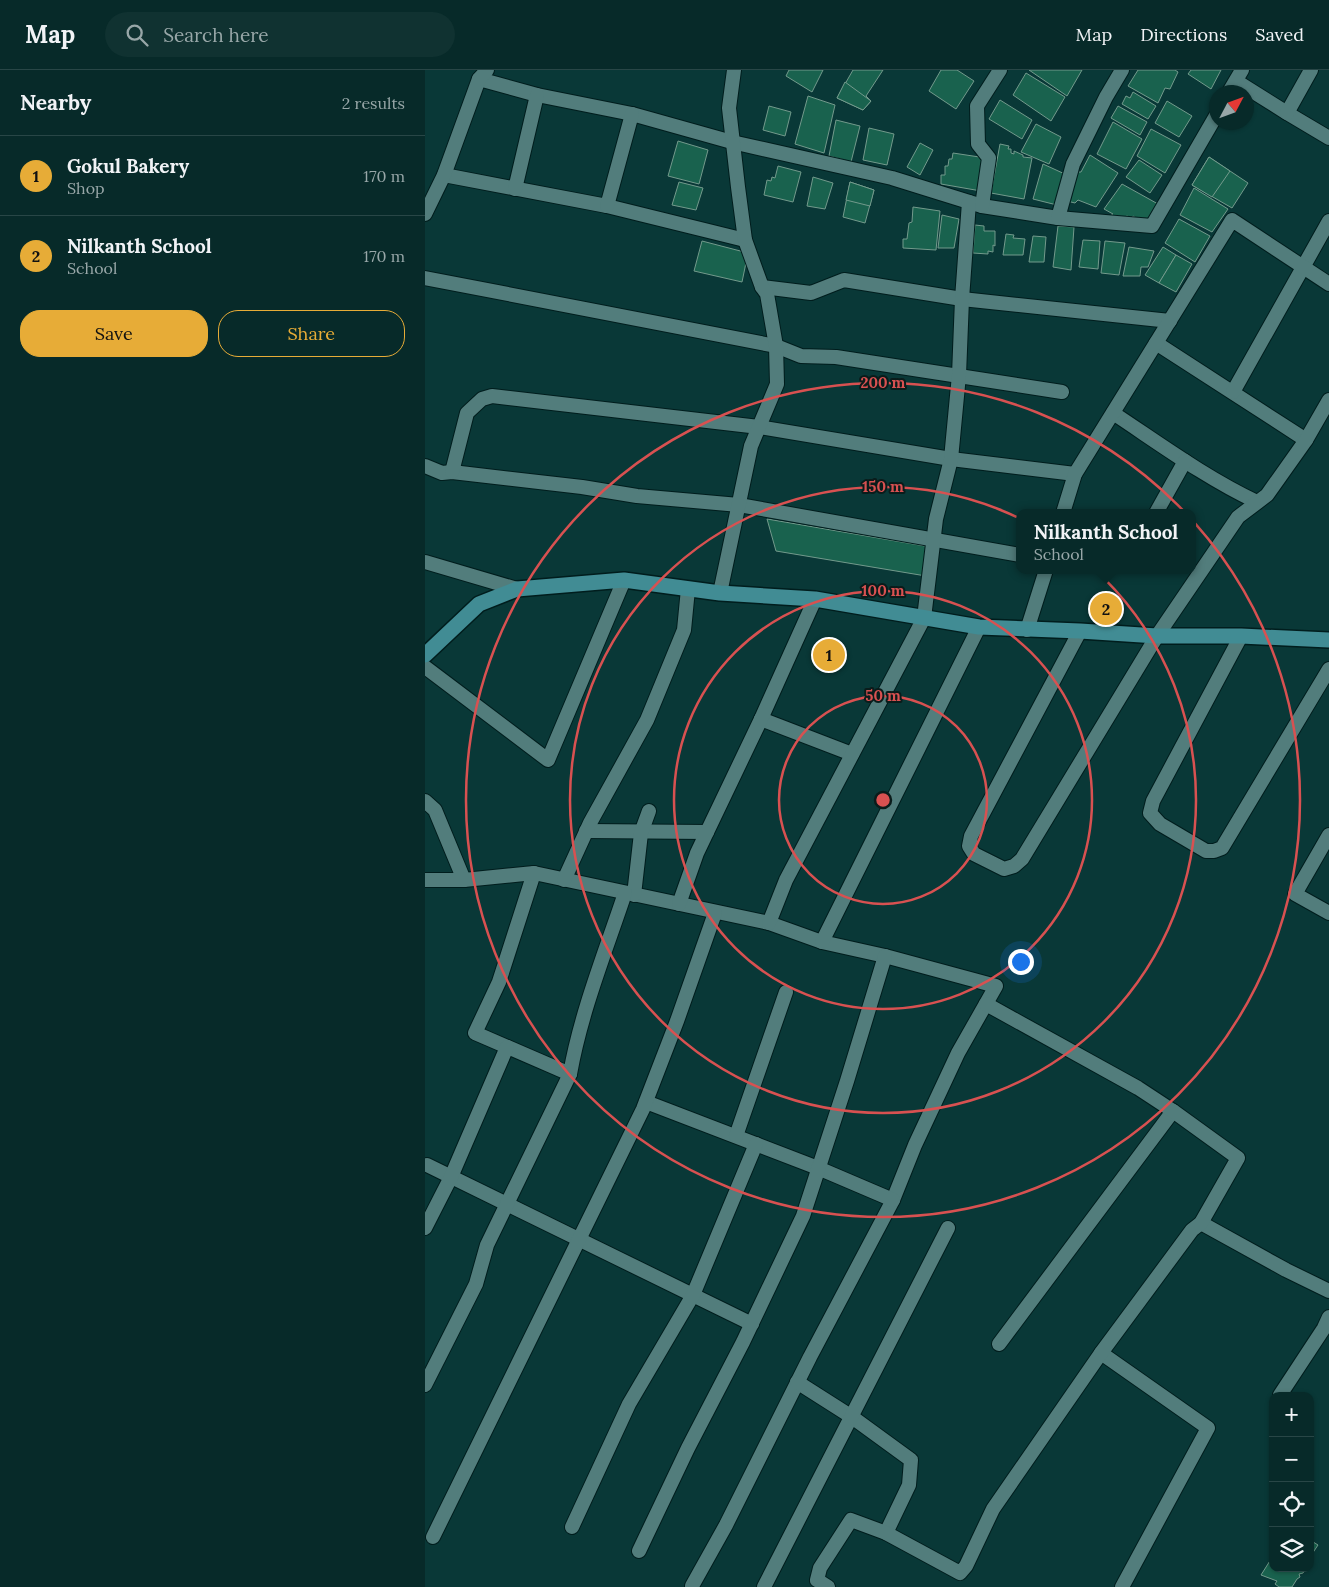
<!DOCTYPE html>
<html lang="en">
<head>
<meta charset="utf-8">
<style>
  :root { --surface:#072a29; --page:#103231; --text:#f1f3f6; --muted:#98a7a8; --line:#284646; --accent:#e7ac37 }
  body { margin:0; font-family:Lora,serif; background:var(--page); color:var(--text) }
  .controls { position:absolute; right:15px; bottom:15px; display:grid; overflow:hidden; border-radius:10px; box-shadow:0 1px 4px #0004 }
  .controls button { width:45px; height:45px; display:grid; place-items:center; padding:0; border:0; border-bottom:1px solid var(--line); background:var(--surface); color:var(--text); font:25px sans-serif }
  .compass { position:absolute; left:784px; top:15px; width:45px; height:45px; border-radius:50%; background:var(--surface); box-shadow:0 1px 4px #0004; rotate:49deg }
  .you { position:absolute; left:595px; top:891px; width:18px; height:18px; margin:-12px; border:4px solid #fff; border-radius:50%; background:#1a73e8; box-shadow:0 0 0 8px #1a73e833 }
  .badge { display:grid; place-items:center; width:32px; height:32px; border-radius:50%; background:var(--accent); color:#111; font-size:16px; font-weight:700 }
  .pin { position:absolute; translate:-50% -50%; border:2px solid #fff; box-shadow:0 1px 5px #0006 }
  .popup { position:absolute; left:591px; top:439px; width:180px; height:65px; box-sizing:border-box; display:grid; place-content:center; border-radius:10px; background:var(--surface); filter:drop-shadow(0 1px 4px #0005); font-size:16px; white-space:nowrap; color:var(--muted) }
  .popup b { font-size:19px; color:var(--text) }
  .popup::after { content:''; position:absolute; left:50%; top:100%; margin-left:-10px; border:10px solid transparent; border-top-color:var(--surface) }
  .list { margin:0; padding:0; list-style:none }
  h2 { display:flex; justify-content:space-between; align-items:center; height:65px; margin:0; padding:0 20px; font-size:21px }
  h2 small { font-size:16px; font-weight:400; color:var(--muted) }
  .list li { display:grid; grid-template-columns:32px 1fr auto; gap:15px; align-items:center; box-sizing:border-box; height:80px; padding:0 20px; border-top:1px solid var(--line) }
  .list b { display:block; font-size:19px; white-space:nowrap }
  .list p { margin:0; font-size:16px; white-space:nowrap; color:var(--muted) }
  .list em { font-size:16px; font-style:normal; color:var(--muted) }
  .actions { display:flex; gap:10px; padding:15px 20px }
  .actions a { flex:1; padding:11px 0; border:1px solid var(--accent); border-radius:20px; text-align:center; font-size:18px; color:var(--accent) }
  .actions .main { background:var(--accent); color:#111 }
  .icon { flex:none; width:28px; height:28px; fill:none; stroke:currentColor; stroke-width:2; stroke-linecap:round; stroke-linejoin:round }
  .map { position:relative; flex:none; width:904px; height:1517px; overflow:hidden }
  header { display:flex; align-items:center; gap:30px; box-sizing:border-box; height:70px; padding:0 25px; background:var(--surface); border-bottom:1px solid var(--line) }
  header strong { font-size:24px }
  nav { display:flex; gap:28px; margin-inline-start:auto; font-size:18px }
  .search { width:350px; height:45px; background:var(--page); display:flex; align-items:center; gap:12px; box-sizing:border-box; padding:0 18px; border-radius:28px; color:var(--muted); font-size:19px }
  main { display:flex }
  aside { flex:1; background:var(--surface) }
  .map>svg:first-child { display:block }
  .building { fill:#19624e; stroke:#739a8c }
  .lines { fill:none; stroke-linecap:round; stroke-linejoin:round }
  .minor-casing { stroke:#001d1d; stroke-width:16 }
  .secondary-casing { stroke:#001d1d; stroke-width:18 }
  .minor { stroke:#527d7c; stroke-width:14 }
  .secondary { stroke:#418c94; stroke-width:15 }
  .ring { fill:none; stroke:#d85151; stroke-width:2.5 }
  .centre { fill:#d85151; stroke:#0a1c1b; stroke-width:2.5 }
  .ring-label { font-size:15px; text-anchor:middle; font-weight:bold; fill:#d85151; stroke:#0a1c1b; stroke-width:4; stroke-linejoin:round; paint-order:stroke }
</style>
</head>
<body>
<header>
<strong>Map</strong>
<div class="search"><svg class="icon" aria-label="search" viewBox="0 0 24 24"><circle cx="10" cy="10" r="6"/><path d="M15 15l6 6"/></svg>Search here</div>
<nav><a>Map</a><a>Directions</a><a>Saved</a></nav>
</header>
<main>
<aside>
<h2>Nearby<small>2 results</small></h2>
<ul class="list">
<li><span class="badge">1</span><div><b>Gokul Bakery</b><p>Shop</p></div><em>170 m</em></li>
<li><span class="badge">2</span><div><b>Nilkanth School</b><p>School</p></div><em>170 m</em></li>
</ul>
<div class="actions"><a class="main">Save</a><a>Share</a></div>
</aside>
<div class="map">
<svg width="904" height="1517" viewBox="0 0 904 1517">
  <rect width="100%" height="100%" fill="#093837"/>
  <!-- building -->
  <g class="building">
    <path d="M364 0H398L387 22 361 6Z"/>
    <path d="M428 0H458L441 26 446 31 438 40 412 28Z"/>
    <path d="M516 0H532L549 11 531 39 504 21Z"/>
    <path d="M604 0H657L642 26Z"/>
    <path d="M713 0H750L753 2 745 19 740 18 733 33 703 16Z"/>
    <path d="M766 0H796L786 19 763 4Z"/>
    <path d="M601 3 640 27 626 51 588 25Z"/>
    <path d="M420 12 446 31 438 40 412 28Z"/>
    <path d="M708 22 731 36 723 49 697 34 701 26 705 28Z"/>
    <path d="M383 26 410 35 399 83 370 74Z"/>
    <path d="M575 30 607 50 597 69 564 49Z"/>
    <path d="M742 31 767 46 754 67 730 53Z"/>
    <path d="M344 36 366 42 360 66 338 60Z"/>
    <path d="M693 36 722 52 715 65 686 48Z"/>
    <path d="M411 50 435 56 426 92 404 86Z"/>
    <path d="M688 52 717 69 701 99 672 84Z"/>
    <path d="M611 54 636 67 624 94 596 82Z"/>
    <path d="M444 58 469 64 462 95 438 90Z"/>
    <path d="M726 59 756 75 740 103 712 86Z"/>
    <path d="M253 71 283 80 274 114 243 106Z"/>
    <path d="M495 73 508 80 495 105 482 97Z"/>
    <path d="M575 74 584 76 583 79H586V83L589 84V81L598 85V87L607 88 599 129 566 123Z"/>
    <path d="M528 83 561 88 556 121 516 114V105H520V96H523L524 89H527Z"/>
    <path d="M665 85 693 103 671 137 653 130 650 133 642 131 652 102H656Z"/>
    <path d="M784 87 823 113 807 138 767 115Z"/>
    <path d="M784 87 805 101 787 127 767 115Z"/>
    <path d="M714 90 737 105 725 123 701 107Z"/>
    <path d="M618 94 642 105 632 135 608 129Z"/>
    <path d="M353 96 376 102 368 132 339 125 342 110 346 111 347 107 350 108Z"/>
    <path d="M388 107 408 113 400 139 382 136Z"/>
    <path d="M254 112 278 118 271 140 247 135Z"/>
    <path d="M425 112 449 120 440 153 418 147Z"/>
    <path d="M425 112 449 120 445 136 421 130Z"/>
    <path d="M697 114 733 134 725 152 718 153 708 146 706 148 702 146 698 148 685 146 688 144 679 139Z"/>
    <path d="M769 118 803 139 787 162 755 145Z"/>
    <path d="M488 137 515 141 511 180 478 178V169H482L484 153 487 152Z"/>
    <path d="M517 145 534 149 529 178H513Z"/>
    <path d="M754 149 785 166 770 192 740 173Z"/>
    <path d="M550 155 559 156V161H570V176L568 175V182L563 181V184L548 183Z"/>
    <path d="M633 156 649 157 646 200 628 197Z"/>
    <path d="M581 164 589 165 588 168 600 169 598 185H578Z"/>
    <path d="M608 166 621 167 619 192H604Z"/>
    <path d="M658 170 675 171 673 199 654 197Z"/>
    <path d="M277 171 323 183 317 212 269 201Z"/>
    <path d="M680 171 700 173 694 205 676 203Z"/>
    <path d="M704 177 729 181 723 197H716L715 206H698Z"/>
    <path d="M738 177 751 185 734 213 720 205Z"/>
    <path d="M751 185 767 194 751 222 734 213Z"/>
    <path d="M342 449 506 477 501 506 351 481Z"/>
    <path d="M885 1470 893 1475 885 1487Z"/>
    <path d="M848 1486V1498H881L878 1503 874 1504 875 1507 872 1509 867 1517H854L850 1514 852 1511 836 1505Z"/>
  </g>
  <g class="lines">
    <!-- minor casing -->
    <g class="minor-casing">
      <g id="minor">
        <path d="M54 9 112 25 207 44 307 72 467 108 557 136 633 148 727 156 792 44"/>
        <path d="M811 11 862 43 904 68"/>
        <path d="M804 22 817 0"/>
        <path d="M862 43 886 0"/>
        <path d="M19 105 182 136 320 170"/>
        <path d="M90 119 112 25"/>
        <path d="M182 136 207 44"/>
        <path d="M557 136 564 88 553 74 552 36 575 0"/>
        <path d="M0 144 19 105 54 9 62 0"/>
        <path d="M633 148 648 94 681 27 697 0"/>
        <path d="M0 208 351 276 376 286 411 287 637 322"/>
        <path d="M337 217 386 223 419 210 537 229 745 251"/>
        <path d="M731 273 881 370"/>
        <path d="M808 322 904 151"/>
        <path d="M688 343C735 374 781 408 832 432"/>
        <path d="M0 396 17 403 27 402 157 417 212 426 314 435 595 485"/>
        <path d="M27 402 42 343 57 329 67 326 334 357 526 389 650 404"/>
        <path d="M638 443 650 404 807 150 904 214"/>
        <path d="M731 443 760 391"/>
        <path d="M0 492 92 519"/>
        <path d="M295 523 326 376 352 314 351 276 342 224 337 217 320 170 313 117 304 38 309 0"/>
        <path d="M602 560 621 500"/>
        <path d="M655 561 546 766 544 776 549 784 579 799 589 796 597 789 732 566 813 447 842 425 881 370 904 330"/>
        <path d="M816 566 728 731 725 743 735 754 781 781H789L797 778 904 599"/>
        <path d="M0 597 123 690 199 510"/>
        <path d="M336 649 427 684"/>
        <path d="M0 731 10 740 39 810"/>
        <path d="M161 761 282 762"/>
        <path d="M904 765 870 824 904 843"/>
        <path d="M109 803 74 912 50 963 145 1004"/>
        <path d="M0 810H39L109 803 344 853 397 872 460 886 571 916 533 983 490 1075 468 1130 385 1287 301 1455 267 1516"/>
        <path d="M139 810 165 753 222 650 259 560 263 519"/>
        <path d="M209 825 216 763 224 741"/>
        <path d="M254 834 272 783 336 649 390 529"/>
        <path d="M344 853 361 810 499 548 511 449 526 389 534 305 537 229 544 132"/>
        <path d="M397 872 554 557"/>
        <path d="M221 1032 393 1098 468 1130"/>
        <path d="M311 1066 361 922"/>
        <path d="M2 1095 327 1254"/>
        <path d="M776 1153 861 1200 904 1221"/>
        <path d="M0 1158 26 1107 82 977"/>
        <path d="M574 1274 748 1041"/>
        <path d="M676 1283 783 1358 697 1517"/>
        <path d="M372 1312 427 1347 486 1390 484 1415 461 1463"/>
        <path d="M0 1315 51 1214 62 1175 145 1004C156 942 180 883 200 823"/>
        <path d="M855 1325 899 1258 904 1247"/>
        <path d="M147 1457 204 1334 268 1225 331 1074"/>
        <path d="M8 1467 218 1039 252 951 290 843"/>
        <path d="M214 1481 263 1378 318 1272 378 1146 422 1011 460 886"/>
        <path d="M339 1517 523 1158"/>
        <path d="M403 1517 392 1510 395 1498 426 1450 461 1463 535 1503 541 1496 568 1439 676 1283 767 1160 776 1153 813 1088 748 1041 713 1018 561 934"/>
      </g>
    </g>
    <!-- secondary casing -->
    <g class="secondary-casing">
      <path id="secondary" d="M0 585 54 534 92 519 199 510 295 523 390 529 554 557 655 561 732 566H816L904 570"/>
    </g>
    <!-- minor -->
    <use href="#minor" class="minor"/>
    <!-- secondary -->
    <use href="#secondary" class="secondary"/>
  </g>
  <!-- distance rings -->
  <g class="ring">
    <circle cx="458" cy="730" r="104"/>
    <circle cx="458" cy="730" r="209"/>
    <circle cx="458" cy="730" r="313"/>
    <circle cx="458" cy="730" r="417"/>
  </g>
  <circle cx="458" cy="730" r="8" class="centre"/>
  <g class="ring-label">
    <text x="458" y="318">200 m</text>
    <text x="458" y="422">150 m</text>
    <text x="458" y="526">100 m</text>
    <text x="458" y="631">50 m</text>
  </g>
</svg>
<div class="controls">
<button>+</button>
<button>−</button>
<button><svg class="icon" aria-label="locate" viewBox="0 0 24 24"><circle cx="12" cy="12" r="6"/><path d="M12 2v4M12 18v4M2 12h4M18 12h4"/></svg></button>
<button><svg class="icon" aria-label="layers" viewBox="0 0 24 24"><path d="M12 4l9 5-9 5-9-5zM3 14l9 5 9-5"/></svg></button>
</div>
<svg class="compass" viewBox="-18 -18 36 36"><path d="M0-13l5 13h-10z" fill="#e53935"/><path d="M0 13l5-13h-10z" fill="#98a7a8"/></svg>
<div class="you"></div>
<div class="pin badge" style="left:404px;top:585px">1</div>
<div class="pin badge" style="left:681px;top:539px">2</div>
<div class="popup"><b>Nilkanth School</b>School</div>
</div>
</main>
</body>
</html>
